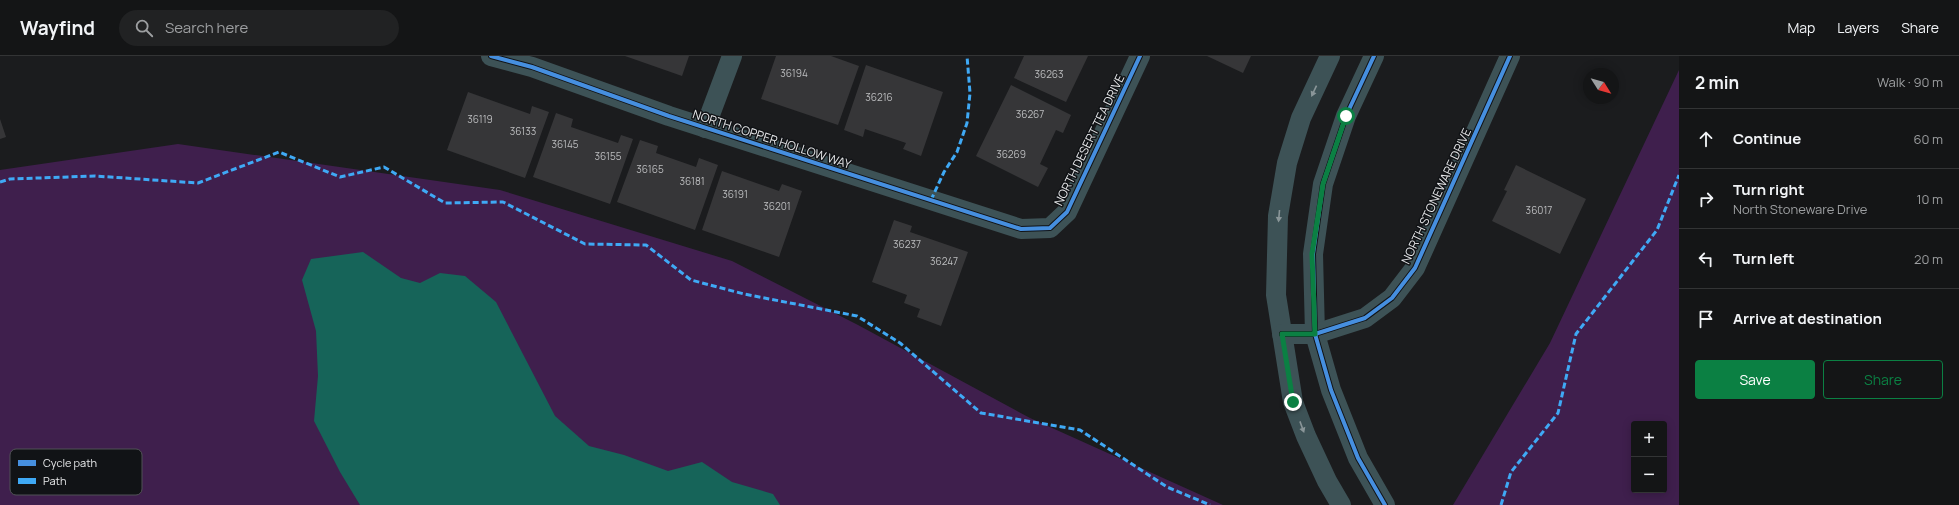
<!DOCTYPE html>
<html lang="en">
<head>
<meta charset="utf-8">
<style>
  :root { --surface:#141516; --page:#212223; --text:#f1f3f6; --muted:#9d9fa1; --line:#333435; --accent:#0b8043 }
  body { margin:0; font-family:Manrope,sans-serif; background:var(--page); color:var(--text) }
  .controls { position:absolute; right:12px; bottom:12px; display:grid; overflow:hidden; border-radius:4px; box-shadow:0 2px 10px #0003 }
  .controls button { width:36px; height:36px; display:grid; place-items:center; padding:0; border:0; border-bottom:1px solid var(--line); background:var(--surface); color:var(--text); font:20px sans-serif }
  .compass { position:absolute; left:1583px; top:12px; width:36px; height:36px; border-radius:50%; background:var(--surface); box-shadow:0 2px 10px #0003; rotate:127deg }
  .stop { position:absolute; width:12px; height:12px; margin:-9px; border:3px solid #0b8043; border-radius:50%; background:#fff }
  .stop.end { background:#0b8043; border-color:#fff; box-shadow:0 1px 4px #0008 }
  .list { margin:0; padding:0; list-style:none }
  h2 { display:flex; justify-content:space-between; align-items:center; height:52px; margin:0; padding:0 16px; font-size:17px }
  h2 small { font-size:13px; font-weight:400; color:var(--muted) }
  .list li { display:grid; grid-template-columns:26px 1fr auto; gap:12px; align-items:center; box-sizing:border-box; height:60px; padding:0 16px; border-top:1px solid var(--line) }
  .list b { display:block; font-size:15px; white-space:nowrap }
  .list p { margin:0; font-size:13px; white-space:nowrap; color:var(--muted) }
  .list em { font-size:13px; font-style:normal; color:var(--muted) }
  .actions { display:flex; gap:8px; padding:12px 16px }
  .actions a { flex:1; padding:9px 0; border:1px solid var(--accent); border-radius:4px; text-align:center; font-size:14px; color:var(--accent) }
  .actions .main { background:var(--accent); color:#fff }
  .icon { flex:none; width:22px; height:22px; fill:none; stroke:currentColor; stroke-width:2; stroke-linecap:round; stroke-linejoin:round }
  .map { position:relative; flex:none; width:1679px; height:449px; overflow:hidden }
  header { display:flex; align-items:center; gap:24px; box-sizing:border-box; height:56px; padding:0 20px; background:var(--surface); border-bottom:1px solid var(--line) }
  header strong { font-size:19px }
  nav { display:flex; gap:22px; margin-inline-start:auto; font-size:14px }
  .search { width:280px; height:36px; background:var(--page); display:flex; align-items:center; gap:10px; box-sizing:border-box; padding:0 14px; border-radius:22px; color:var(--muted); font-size:15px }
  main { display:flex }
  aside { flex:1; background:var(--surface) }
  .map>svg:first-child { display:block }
  .green { fill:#3f1f4d; fill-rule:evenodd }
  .water { fill:#166459 }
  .building { fill:#363638 }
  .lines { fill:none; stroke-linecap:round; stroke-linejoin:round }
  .minor { stroke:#3d5256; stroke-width:20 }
  .quiet { stroke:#3fa9f5; stroke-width:3; stroke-dasharray:6 3; stroke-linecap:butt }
  .cycleway-casing { stroke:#111316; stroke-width:6 }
  .cycleway { stroke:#468fdf; stroke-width:4 }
  .oneway { fill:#8a9699 }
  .route { stroke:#0b8043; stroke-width:5 }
  .labels { text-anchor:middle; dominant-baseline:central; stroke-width:3; stroke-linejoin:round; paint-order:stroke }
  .number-label { font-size:10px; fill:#bbbcbe }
  .street-label { font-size:12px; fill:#e7e8ea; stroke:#111316 }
  .key { fill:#111316; stroke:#515356; stroke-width:1 }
  .key-label { font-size:11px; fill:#e7e8ea }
</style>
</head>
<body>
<header>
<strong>Wayfind</strong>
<div class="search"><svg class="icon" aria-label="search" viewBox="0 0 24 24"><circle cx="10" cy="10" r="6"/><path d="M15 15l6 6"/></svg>Search here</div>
<nav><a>Map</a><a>Layers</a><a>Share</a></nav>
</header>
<main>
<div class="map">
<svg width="1679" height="449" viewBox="0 0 1679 449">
  <rect width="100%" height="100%" fill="#1b1c1e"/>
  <!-- green -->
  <g class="green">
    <path d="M1679 14V449H1453L1550 287ZM1634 368H1664V434H1634Z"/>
    <path d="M178 88 500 134 732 205 858 269 1030 362 1223 449H0V114Z"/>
  </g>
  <!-- water -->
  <path class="water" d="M363 196 401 222 420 227 440 217 465 220 496 246 555 360 589 390 624 399 668 415 702 406 732 426 773 438 780 449H360L340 416 314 365 318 320 316 275 302 224 311 203Z"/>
  <!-- building -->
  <g class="building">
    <path d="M625 0H689L682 20Z"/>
    <path d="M776 0H831L859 10 838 69 761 43Z"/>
    <path d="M1024 0H1088L1066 46 1014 22Z"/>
    <path d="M1207 0H1251L1243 17Z"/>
    <path d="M866 9 943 36 921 100 903 93 906 87 865 73 863 81 844 74Z"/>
    <path d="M1011 29 1071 59 1063 77 1056 74 1040 108 1048 112 1038 131 976 100Z"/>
    <path d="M468 36 530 58 532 50 549 56 525 122 447 94Z"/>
    <path d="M556 57 573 63 571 71 618 87 621 79 633 83 610 148 533 121Z"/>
    <path d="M0 63 6 81 0 83Z"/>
    <path d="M640 84 658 90 656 97 696 111 699 102 718 109 695 174 617 146Z"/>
    <path d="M1516 109 1586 143 1560 198 1492 165 1507 135 1504 134Z"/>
    <path d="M722 115 779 135 782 128 802 135 779 201 702 174Z"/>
    <path d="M894 164 912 170 910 176 968 196 941 270 917 261 920 253 904 247 907 239 872 226Z"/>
  </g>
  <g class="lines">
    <!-- minor -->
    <g class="minor">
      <path d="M491 0 532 11 669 60 1021 173 1050 172 1067 156 1140 0"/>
      <path d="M1330 0 1301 62 1287 107 1278 160 1276 239 1293 346 1306 380 1327 425 1341 449"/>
      <path d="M1374 0 1346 60 1323 128 1313 198 1315 278 1331 334 1358 402 1385 449"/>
      <path d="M705 72 732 0"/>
      <path d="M1282 278H1315L1365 262 1392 242 1415 212 1510 0"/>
    </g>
    <!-- quiet -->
    <g class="quiet">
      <path d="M0 126 10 123 95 120 198 127 279 96 340 121 384 111 445 147 503 146 585 188 646 189 691 224 744 238 857 260 900 287 981 357 1080 374 1167 431 1210 449"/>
      <path d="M931 144 944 116 957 96 967 67 970 37 967 0"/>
      <path d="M1501 449 1511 416 1558 357 1576 278 1657 174 1679 119"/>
    </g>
    <!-- cycleway casing -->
    <g class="cycleway-casing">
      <g id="cycleway">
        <path d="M491 0 532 11 669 60 1021 173 1050 172 1067 156 1140 0"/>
        <path d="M1374 0 1346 60 1323 128 1313 198 1315 278 1331 334 1358 402 1385 449"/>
        <path d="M1282 278H1315L1365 262 1392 242 1415 212 1510 0"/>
      </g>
    </g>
    <!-- cycleway -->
    <use href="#cycleway" class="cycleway"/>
  </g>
  <!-- one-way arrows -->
  <defs><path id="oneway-solid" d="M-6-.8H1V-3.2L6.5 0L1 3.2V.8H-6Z"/></defs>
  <g class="oneway">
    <use href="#oneway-solid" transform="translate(1314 35) rotate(115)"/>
    <use href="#oneway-solid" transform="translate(1279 160) rotate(95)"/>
    <use href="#oneway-solid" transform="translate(1302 371) rotate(70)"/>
  </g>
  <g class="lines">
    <!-- route -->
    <path class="route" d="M1293 346 1282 278H1315L1312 198 1323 128 1346 60"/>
  </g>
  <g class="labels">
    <!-- number labels -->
    <g class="number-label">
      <text x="794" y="17">36194</text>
      <text x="1049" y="18">36263</text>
      <text x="879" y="41">36216</text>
      <text x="1030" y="58">36267</text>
      <text x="480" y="63">36119</text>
      <text x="523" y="75">36133</text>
      <text x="565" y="88">36145</text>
      <text x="1011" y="98">36269</text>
      <text x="608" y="100">36155</text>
      <text x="650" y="113">36165</text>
      <text x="692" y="125">36181</text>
      <text x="735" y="138">36191</text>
      <text x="777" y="150">36201</text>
      <text x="1539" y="154">36017</text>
      <text x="907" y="188">36237</text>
      <text x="944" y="205">36247</text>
    </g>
    <!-- street labels -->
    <g class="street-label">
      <text transform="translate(772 83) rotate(18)">NORTH COPPER HOLLOW WAY</text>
      <text transform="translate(1089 84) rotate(-64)">NORTH DESERT TEA DRIVE</text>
      <text transform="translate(1436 140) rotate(-65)">NORTH STONEWARE DRIVE</text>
    </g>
  </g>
  <!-- legend -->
  <rect x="10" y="393" width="132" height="46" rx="6" class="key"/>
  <rect x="18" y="404" width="18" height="6" fill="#468fdf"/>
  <rect x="18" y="422" width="18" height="6" fill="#3fa9f5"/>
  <g class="key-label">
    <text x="43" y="411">Cycle path</text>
    <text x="43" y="429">Path</text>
  </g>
</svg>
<div class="controls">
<button>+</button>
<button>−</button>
</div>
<svg class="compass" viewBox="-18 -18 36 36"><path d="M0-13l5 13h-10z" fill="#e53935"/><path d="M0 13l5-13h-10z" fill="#9d9fa1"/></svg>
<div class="stop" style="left:1346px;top:60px"></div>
<div class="stop end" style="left:1293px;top:346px"></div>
</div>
<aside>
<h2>2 min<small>Walk · 90 m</small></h2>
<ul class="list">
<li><svg class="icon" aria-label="ahead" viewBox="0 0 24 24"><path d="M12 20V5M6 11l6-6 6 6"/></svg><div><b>Continue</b></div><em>60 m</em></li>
<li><svg class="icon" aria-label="right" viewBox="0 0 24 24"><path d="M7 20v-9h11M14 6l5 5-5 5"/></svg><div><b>Turn right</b><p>North Stoneware Drive</p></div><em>10 m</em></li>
<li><svg class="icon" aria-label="left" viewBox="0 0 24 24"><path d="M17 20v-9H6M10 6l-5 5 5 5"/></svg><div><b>Turn left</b></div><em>20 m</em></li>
<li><svg class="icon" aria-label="arrive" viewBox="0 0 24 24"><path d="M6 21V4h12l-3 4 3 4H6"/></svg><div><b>Arrive at destination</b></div></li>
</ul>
<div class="actions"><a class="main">Save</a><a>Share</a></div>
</aside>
</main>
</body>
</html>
